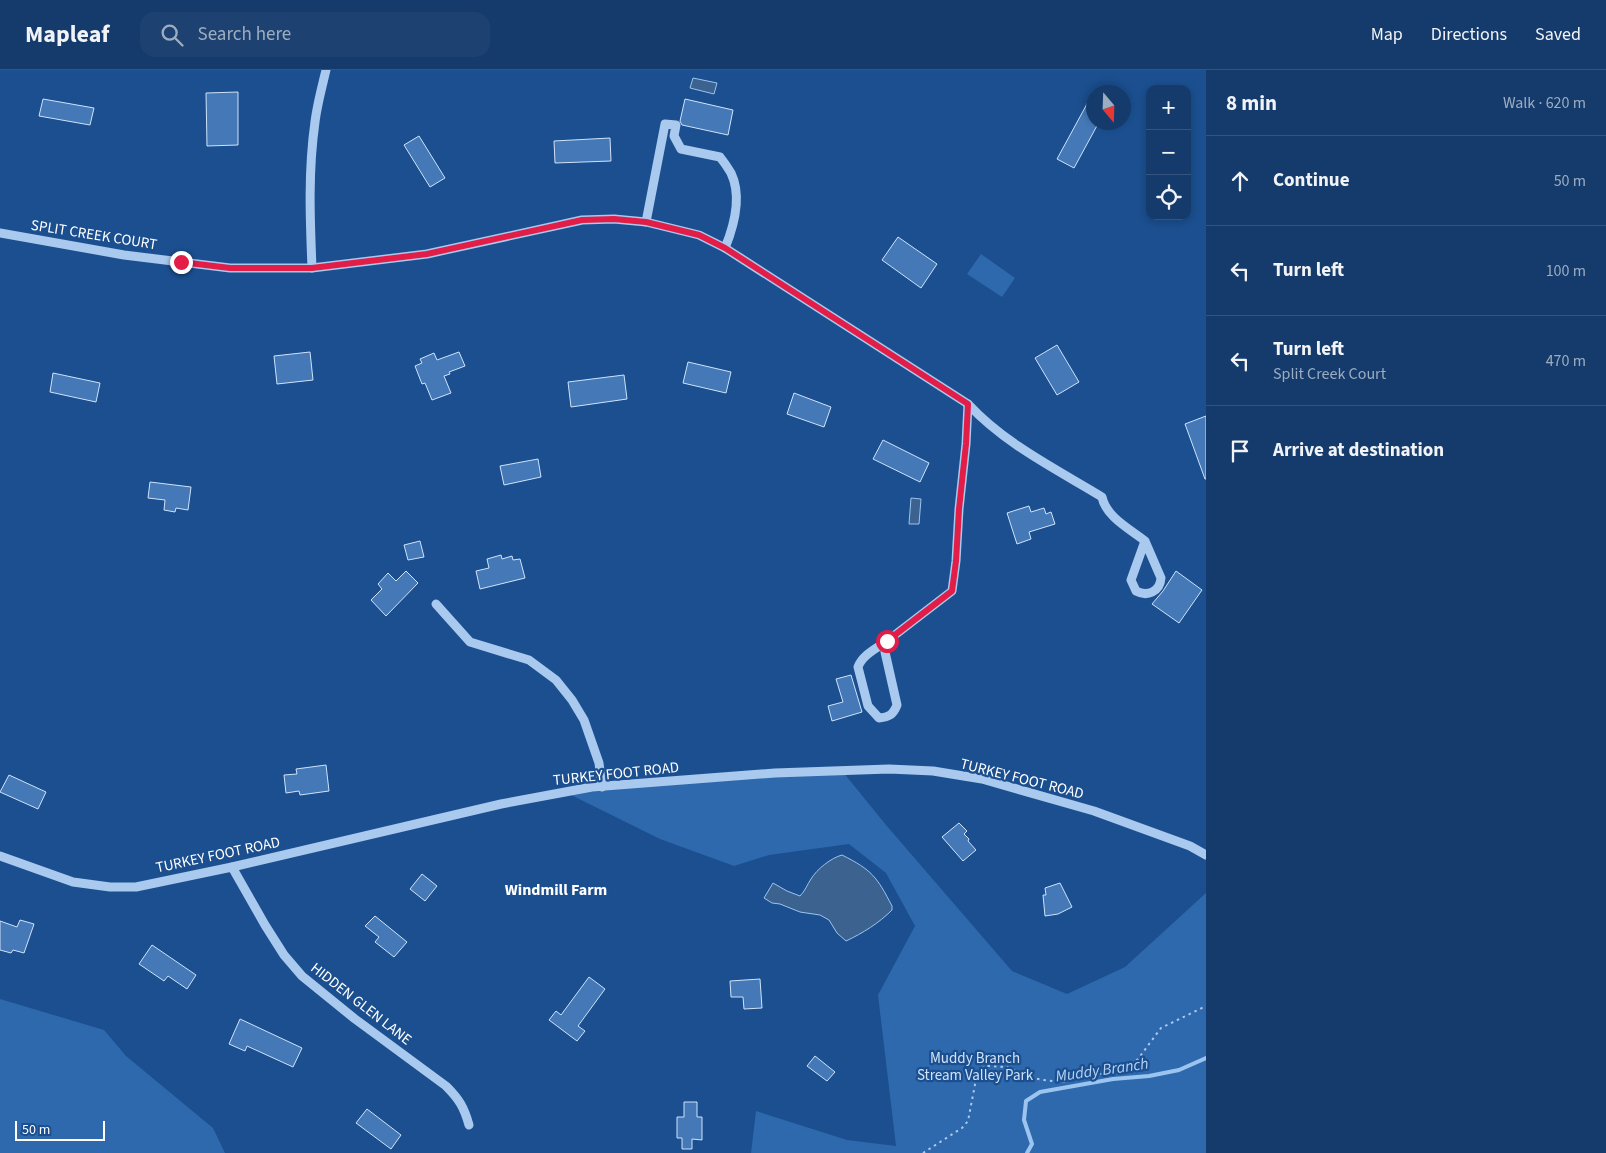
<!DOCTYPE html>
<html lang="en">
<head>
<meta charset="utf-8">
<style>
  :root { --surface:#143b6b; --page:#1d4271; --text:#f1f3f6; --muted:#9dadc1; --line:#33557e }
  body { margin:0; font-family:"Source Sans 3",sans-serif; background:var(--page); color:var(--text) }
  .controls { position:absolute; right:15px; top:15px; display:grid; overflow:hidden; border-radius:10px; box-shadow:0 2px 8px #0003 }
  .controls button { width:45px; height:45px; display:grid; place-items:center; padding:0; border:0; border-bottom:1px solid var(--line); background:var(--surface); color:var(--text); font:25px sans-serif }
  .compass { position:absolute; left:1086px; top:15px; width:45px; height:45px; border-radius:50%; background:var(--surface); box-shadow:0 2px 8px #0003; rotate:161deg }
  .scale { position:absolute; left:15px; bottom:12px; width:90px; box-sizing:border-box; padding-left:5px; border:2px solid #fff; border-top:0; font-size:14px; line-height:18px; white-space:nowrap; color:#fff; -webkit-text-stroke:4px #1b4f8f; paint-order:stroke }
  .stop { position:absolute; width:15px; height:15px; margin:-11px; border:4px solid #e11d48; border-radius:50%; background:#fff }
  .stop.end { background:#e11d48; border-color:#fff; box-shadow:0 1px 5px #0008 }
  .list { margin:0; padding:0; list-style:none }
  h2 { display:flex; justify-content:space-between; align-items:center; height:65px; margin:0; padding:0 20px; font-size:21px }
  h2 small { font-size:16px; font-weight:400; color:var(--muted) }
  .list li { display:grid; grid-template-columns:32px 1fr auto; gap:15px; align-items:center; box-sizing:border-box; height:90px; padding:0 20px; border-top:1px solid var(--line) }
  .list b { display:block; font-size:19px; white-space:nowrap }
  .list p { margin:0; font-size:16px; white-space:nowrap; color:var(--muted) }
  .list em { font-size:16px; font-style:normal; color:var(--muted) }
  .icon { flex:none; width:28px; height:28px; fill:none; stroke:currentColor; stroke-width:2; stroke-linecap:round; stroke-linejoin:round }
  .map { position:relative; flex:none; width:1206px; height:1083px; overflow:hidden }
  header { display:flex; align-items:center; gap:30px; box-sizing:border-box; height:70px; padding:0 25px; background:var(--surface); border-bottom:1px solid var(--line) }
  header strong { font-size:24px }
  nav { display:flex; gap:28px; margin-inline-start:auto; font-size:18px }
  .search { width:350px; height:45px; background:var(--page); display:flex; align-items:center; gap:12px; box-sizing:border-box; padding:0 18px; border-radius:15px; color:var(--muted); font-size:19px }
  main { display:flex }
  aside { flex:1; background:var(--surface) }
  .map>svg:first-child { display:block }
  .green { fill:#2e69ad }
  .water { fill:#3c6290; stroke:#9cc4f0 }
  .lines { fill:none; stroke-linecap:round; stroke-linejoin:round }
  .stream { stroke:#9cc4f0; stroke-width:4 }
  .building { fill:#4478b7; stroke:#cfe3fa }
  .path { stroke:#a9c9ee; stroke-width:2; stroke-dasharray:2.5 4; stroke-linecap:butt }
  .minor { stroke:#a9c9ee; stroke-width:9 }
  .route { stroke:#e11d48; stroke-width:6 }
  .labels { text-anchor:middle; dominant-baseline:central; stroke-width:4.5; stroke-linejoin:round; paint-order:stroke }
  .street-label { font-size:15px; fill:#fff; stroke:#1b4f8f }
  .park-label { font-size:15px; fill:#cfe3fa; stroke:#1b4f8f }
  .neighbourhood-label { font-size:16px; font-weight:bold; fill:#fff; stroke:#1b4f8f }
  .water-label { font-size:16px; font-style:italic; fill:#b5d3f5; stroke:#1b4f8f }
</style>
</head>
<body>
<header>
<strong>Mapleaf</strong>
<div class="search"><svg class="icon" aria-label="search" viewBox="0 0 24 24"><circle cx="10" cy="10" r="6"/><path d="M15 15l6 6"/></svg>Search here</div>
<nav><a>Map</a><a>Directions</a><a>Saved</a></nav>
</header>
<main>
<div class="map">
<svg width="1206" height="1083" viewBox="0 0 1206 1083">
  <rect width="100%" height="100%" fill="#1b4f8f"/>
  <!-- green -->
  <g class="green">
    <path d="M981 184 1015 208 1002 227 967 204Z"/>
    <path d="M843 702 886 755 1012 901 1067 924 1125 897 1206 823V1083H751L756 1041 847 1070 896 1076 878 925 915 856 886 803 849 774 769 785 734 796 660 769 565 722Z"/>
    <path d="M0 929 104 960 126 986 213 1058 225 1083H0Z"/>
  </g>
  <!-- water -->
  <g class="water">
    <path d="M693 8 717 13 714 24 690 18Z"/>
    <path d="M911 428 921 429 919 454H909Z"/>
    <path d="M842 785C872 800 877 807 892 836V840C879 853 863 863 846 871L837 863 829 850 820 845 800 842 780 834 772 833 764 828 773 813 787 821 800 826C805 821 807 815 811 809 817 799 831 788 842 785Z"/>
  </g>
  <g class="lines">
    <!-- stream -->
    <path class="stream" d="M1027 1083 1032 1074 1024 1050 1026 1031 1040 1022 1113 1009 1149 1006 1179 1000 1206 988"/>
  </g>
  <!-- building -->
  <g class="building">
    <path d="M1094 21V52H1099L1074 98 1057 89Z"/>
    <path d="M238 22V75L207 76 206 23Z"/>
    <path d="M43 29 94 38 90 55 39 46Z"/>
    <path d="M685 29 733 40 728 65 682 55 680 51Z"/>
    <path d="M419 66 445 108 430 117 404 75Z"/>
    <path d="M610 68 611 91 555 93 554 71Z"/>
    <path d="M898 167 937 194 921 218 882 190Z"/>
    <path d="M1057 275 1079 312 1057 325 1035 288Z"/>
    <path d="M310 282 313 310 277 314 274 286Z"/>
    <path d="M459 282 465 296 449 302 450 304 444 306 451 323 432 330 425 313 422 314 415 296 422 293 420 289 434 283 437 290Z"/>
    <path d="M688 292 731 302 726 323 683 313Z"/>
    <path d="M53 303 100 313 96 332 50 322Z"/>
    <path d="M624 305 627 329 571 337 568 312Z"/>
    <path d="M794 323 831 337 824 357 787 344Z"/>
    <path d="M1206 346V409H1205L1185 354Z"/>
    <path d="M883 370 929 393 920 412 873 389Z"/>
    <path d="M538 389 541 407 504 415 500 396Z"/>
    <path d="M150 412 191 417 188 440 176 438 175 442 164 440 165 430 148 428Z"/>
    <path d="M1029 436 1031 442 1044 438 1046 444 1051 442 1055 454 1029 462 1031 469 1017 474 1007 443Z"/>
    <path d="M420 471 424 487 408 490 404 475Z"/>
    <path d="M501 485 502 489 512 486 513 490 520 489 525 508 480 519 476 501 489 498 487 489Z"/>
    <path d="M406 501 418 513 386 546 371 530 382 519 378 514 388 503 396 511Z"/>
    <path d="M1176 501 1202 520 1179 553 1152 534 1163 521Z"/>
    <path d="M851 605 862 642 832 651 828 636 843 632 836 609Z"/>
    <path d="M326 695 329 721 300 725 299 721 286 723 284 705 297 704 296 699Z"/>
    <path d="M9 705 46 722 38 739 0 722Z"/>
    <path d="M959 753 967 761 964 764 969 769 968 771 976 780 963 791 942 767Z"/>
    <path d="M422 804 437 816 425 831 410 819Z"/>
    <path d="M1060 813 1072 837 1058 844 1045 846 1043 825H1046L1045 818Z"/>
    <path d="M375 846 407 872 394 887 375 872 379 867 365 856Z"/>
    <path d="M20 850 34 854 24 883 13 880 11 883 0 880V851L17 857Z"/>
    <path d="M152 875 196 905 187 919 168 906 164 911 139 894Z"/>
    <path d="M589 907 605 919 578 956 585 961 577 971 549 950 556 941 561 945Z"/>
    <path d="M760 909 762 938 744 939 743 927H731L730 911Z"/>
    <path d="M240 949 302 978 293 997 247 976 245 981 229 974Z"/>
    <path d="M815 986 835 1002 827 1011 807 996Z"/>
    <path d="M684 1032H697V1047H702V1070L692 1069V1079H682V1068H677V1047H684Z"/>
    <path d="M367 1039 401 1065 391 1079 356 1053Z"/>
  </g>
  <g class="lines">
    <!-- path -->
    <path class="path" d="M923 1083 962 1058 968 1051 977 1004 982 998 988 996 1007 997 1028 1007 1043 1010 1064 1012 1086 1004H1103L1129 996 1138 989 1161 958 1206 936"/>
    <!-- minor -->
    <g class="minor">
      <path d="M646 152 665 54 676 55 674 66 681 79 720 87C724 92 728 98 731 103 742 126 734 156 725 178"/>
      <path d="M0 163 124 185 230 198H312L427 184 582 150 614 149 646 152 699 165 725 178 968 334C1005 374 1056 399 1102 427 1106 447 1130 459 1145 471L1131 510 1136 521C1147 527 1160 522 1161 508L1145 471"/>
      <path d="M312 198C310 149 308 101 315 52 317 35 322 17 326 0"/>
      <path d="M436 534 470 572 529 590 556 610 572 630 584 650 599 693 602 717"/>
      <path d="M887 571C877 578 862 585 858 597L868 636 879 648C889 647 893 645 897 635L885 582 887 571 952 521 956 491 959 439 966 374 968 334"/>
      <path d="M0 786 73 812 110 817H136L232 797 501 734 592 717 775 703 889 699 933 701 982 709 1094 741 1190 776 1206 785"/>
      <path d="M232 797 265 855 284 885 302 906 355 949 446 1016C459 1029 464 1037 469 1055"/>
    </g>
  </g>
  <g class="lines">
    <!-- route -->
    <path class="route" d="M181 192 230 198H312L427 184 582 150 614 149 646 152 699 165 725 178 968 334 966 374 959 439 956 491 952 521 887 571"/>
  </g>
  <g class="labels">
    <!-- street labels -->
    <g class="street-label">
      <text transform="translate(94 165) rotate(9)">SPLIT CREEK COURT</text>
      <text transform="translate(616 704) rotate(-6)">TURKEY FOOT ROAD</text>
      <text transform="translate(1022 709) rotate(14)">TURKEY FOOT ROAD</text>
      <text transform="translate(218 785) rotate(-12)">TURKEY FOOT ROAD</text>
      <text transform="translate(361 934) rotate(38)">HIDDEN GLEN LANE</text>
    </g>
    <!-- park labels -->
    <g class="park-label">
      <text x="975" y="988">Muddy Branch<tspan x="975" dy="17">Stream Valley Park</tspan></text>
    </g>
    <!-- neighbourhood labels -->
    <g class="neighbourhood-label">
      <text x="556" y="820">Windmill Farm</text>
    </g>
    <!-- water labels -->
    <g class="water-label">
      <text transform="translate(1102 1000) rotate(-8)">Muddy Branch</text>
    </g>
  </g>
</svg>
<div class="controls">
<button>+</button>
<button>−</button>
<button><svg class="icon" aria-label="locate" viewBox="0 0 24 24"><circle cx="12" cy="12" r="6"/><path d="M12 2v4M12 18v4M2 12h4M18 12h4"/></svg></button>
</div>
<svg class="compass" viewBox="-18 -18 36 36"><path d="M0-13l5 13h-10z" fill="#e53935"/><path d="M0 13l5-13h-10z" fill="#9dadc1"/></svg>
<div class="scale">50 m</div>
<div class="stop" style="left:887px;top:571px"></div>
<div class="stop end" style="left:181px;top:192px"></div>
</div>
<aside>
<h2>8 min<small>Walk · 620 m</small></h2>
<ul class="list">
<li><svg class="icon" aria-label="ahead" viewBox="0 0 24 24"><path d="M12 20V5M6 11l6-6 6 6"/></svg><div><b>Continue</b></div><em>50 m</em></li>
<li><svg class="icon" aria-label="left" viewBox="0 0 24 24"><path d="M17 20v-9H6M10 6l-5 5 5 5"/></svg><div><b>Turn left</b></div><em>100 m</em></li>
<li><svg class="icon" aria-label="left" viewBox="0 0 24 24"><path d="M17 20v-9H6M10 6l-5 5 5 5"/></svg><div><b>Turn left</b><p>Split Creek Court</p></div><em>470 m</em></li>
<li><svg class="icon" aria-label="arrive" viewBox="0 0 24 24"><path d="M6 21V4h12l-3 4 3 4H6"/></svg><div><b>Arrive at destination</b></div></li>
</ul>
</aside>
</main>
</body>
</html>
